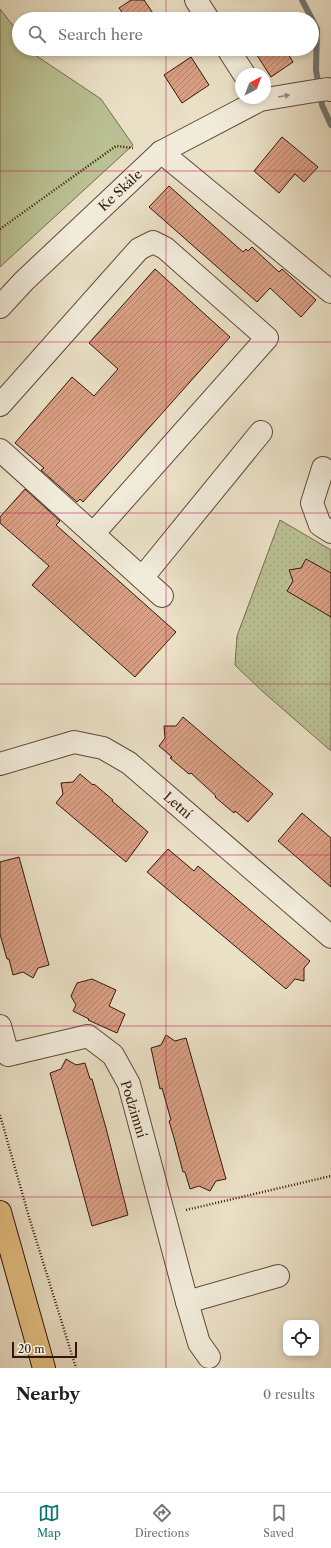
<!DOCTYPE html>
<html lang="en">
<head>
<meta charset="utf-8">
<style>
  :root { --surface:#fff; --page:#f2f2f2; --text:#202124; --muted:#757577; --line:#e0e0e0; --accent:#0f766e }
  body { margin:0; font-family:"Libre Caslon Text",serif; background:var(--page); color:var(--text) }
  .controls { position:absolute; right:12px; bottom:12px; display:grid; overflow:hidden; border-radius:8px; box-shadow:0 2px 6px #0003 }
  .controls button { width:36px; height:36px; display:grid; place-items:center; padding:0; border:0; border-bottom:1px solid var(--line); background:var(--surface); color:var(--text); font:20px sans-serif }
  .compass { position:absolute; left:235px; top:68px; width:36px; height:36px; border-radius:50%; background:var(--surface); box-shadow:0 2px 6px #0003; rotate:42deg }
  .scale { position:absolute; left:12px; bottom:10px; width:65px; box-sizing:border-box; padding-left:4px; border:2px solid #33170c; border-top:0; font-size:11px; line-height:14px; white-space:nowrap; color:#33170c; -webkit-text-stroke:3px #f1ebda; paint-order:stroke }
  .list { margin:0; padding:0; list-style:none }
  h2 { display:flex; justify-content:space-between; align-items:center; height:52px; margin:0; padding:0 16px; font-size:17px }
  h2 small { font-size:13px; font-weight:400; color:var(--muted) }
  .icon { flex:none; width:22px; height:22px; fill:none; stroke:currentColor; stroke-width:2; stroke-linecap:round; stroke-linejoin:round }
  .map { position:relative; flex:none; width:331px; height:1368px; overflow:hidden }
  .search { position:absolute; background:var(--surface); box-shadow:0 2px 6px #0003; left:12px; right:12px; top:12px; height:44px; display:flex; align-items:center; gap:10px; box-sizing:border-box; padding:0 14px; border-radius:22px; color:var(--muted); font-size:15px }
  .sheet { height:124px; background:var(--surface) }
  nav { display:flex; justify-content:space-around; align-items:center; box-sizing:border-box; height:56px; border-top:1px solid var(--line); background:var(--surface); font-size:11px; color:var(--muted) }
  nav a { display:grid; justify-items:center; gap:2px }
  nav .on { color:var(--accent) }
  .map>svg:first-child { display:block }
  .green { fill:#bac193; stroke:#766c50 }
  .garden { fill:url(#garden-dots); stroke:#766c50 }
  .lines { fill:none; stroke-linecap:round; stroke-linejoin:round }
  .stream { stroke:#717977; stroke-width:6 }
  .building { fill:url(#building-hatch); stroke:#33170c }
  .minor-casing { stroke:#61493a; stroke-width:24 }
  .major-casing { stroke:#33170c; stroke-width:24 }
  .path { stroke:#33170c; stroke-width:2.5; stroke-dasharray:1 2; stroke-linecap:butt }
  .minor { stroke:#f1ebda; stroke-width:22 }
  .major { stroke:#e5c083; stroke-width:22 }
  .oneway { fill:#9c8c7d }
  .grid { fill:none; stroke:#c2185b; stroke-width:1; stroke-opacity:0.55 }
  .labels { text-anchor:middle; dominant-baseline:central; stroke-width:3.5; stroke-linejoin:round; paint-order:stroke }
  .street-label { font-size:13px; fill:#33170c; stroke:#f1ebda }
</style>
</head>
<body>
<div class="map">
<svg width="331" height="1368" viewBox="0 0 331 1368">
  <defs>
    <pattern id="garden-dots" width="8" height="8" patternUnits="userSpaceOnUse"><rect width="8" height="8" fill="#bac193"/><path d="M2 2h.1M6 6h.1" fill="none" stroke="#a0a57e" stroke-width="1.8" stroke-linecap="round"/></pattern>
    <pattern id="building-hatch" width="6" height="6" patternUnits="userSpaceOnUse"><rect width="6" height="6" fill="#da9f84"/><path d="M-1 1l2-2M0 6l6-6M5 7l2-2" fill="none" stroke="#b1816a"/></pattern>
  </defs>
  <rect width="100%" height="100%" fill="#eae0c6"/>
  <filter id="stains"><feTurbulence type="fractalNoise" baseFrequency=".005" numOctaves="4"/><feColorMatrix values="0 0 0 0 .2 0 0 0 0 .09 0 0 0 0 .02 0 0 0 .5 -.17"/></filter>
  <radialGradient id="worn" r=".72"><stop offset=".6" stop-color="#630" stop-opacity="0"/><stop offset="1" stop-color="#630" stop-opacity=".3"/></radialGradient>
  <!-- green -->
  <path class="green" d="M0 9 19 33V49H31L38 57 101 99 133 145 0 267Z"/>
  <!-- garden -->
  <path class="garden" d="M280 520 331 550V751L262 691 235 665 237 636Z"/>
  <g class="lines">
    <!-- stream -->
    <g class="stream">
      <path d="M302 0 312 19"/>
      <path d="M312 19 317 29 316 70 322 105 331 125"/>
    </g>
  </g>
  <!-- building -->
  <g class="building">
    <path d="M131 0H144L157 19H127L119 8Z"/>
    <path d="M253 49H285L293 62 271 77Z"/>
    <path d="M191 57 209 85 182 103 164 75Z"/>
    <path d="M282 137 318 167 304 182 295 174 279 193 254 171Z"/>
    <path d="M169 186 243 252 246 249 248 251 252 247 279 272 282 269 316 300 301 317 270 288 257 302 149 207Z"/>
    <path d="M155 269 230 337 83 502 80 499 77 502 41 470 44 468 15 443 72 377 94 396 118 369 89 343Z"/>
    <path d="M25 489 60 521 56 525 176 632 135 677 32 585 49 566 0 523V517Z"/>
    <path d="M306 559 331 573V617L287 591 293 581 289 570 301 568Z"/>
    <path d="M183 717 273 794 248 822 235 811 234 813 215 797 216 796 191 773 189 774 170 758 172 757 159 746 165 738 164 726H176Z"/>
    <path d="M80 774 93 785 94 784 113 800 112 801 148 832 126 862 56 803 63 794 61 783 73 782Z"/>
    <path d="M302 813 331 838V887L278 841Z"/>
    <path d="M168 849 194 871 198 866 310 961 304 968V981L295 979 286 989 147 872Z"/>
    <path d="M19 857 49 965 38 968 33 978 23 972 13 975 9 959H7L0 934V862Z"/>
    <path d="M92 979 116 990 109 1006 125 1014 117 1033 88 1020 89 1019 73 1011 76 1005 71 996 77 983Z"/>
    <path d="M166 1035 175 1041 186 1038 226 1179 216 1181 210 1191 199 1186 190 1189 185 1172H183L174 1138 169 1121 171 1120 162 1088 160 1089 151 1048 161 1045Z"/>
    <path d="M66 1059 76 1065 85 1063 90 1079H92L106 1128 128 1215 92 1226 50 1073 61 1069Z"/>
  </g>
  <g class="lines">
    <!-- minor casing -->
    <g class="minor-casing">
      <g id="minor">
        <path d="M196 0 208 19"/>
        <path d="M228 49 244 74"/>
        <path d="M161 152 331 292"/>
        <path d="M0 307 24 281 161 152 260 100 308 92 328 89 331 90"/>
        <path d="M0 405 139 249 153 242 165 248 267 338 93 534"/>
        <path d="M0 450 162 596"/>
        <path d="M323 468 312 503 320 525 331 532"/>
        <path d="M142 578 261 432"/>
        <path d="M0 764 74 742 103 748 129 763 331 937"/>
        <path d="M0 1026 8 1055 88 1036 113 1055 129 1084 187 1302 278 1276"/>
        <path d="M187 1302 199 1343 209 1357"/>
      </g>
    </g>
    <!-- major casing -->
    <g class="major-casing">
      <path id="major" d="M0 1212 44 1368"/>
    </g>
    <!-- path -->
    <g class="path">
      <path d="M0 229 116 146 133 148"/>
      <path d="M0 1115 29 1217 76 1368"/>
      <path d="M186 1210 331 1176"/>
    </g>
    <!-- minor -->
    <use href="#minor" class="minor"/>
    <!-- major -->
    <use href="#major" class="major"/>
  </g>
  <!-- one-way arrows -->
  <defs><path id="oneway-solid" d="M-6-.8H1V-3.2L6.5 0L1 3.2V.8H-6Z"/></defs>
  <use class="oneway" href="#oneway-solid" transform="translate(284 96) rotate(-10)"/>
  <!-- grid -->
  <path class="grid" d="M166 0V19M166 49V1368M0 171H331M0 342H331M0 513H331M0 684H331M0 855H331M0 1026H331M0 1197H331"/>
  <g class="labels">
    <!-- street labels -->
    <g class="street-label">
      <text transform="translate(120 190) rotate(-43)">Ke Skále</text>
      <text transform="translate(178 805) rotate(41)">Letní</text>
      <text transform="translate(134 1109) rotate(73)">Podzimní</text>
    </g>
  </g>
  <rect width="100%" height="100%" filter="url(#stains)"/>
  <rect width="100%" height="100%" fill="url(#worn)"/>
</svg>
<div class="controls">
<button><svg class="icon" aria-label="locate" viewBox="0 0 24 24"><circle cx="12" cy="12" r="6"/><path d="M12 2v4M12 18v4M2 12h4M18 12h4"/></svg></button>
</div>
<svg class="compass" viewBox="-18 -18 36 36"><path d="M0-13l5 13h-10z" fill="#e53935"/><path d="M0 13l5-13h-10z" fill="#757577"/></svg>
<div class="scale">20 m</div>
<div class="search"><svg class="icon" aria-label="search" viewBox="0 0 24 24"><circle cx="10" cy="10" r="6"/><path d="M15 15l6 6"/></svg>Search here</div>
</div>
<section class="sheet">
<h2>Nearby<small>0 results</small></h2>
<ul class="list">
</ul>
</section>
<nav>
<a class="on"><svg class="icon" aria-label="map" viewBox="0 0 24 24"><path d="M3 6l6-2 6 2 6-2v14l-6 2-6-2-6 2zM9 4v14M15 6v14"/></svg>Map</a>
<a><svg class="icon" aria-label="directions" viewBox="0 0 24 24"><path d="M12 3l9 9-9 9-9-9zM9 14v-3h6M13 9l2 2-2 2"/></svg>Directions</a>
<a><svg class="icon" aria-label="saved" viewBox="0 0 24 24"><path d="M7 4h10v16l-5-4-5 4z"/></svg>Saved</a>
</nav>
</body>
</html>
